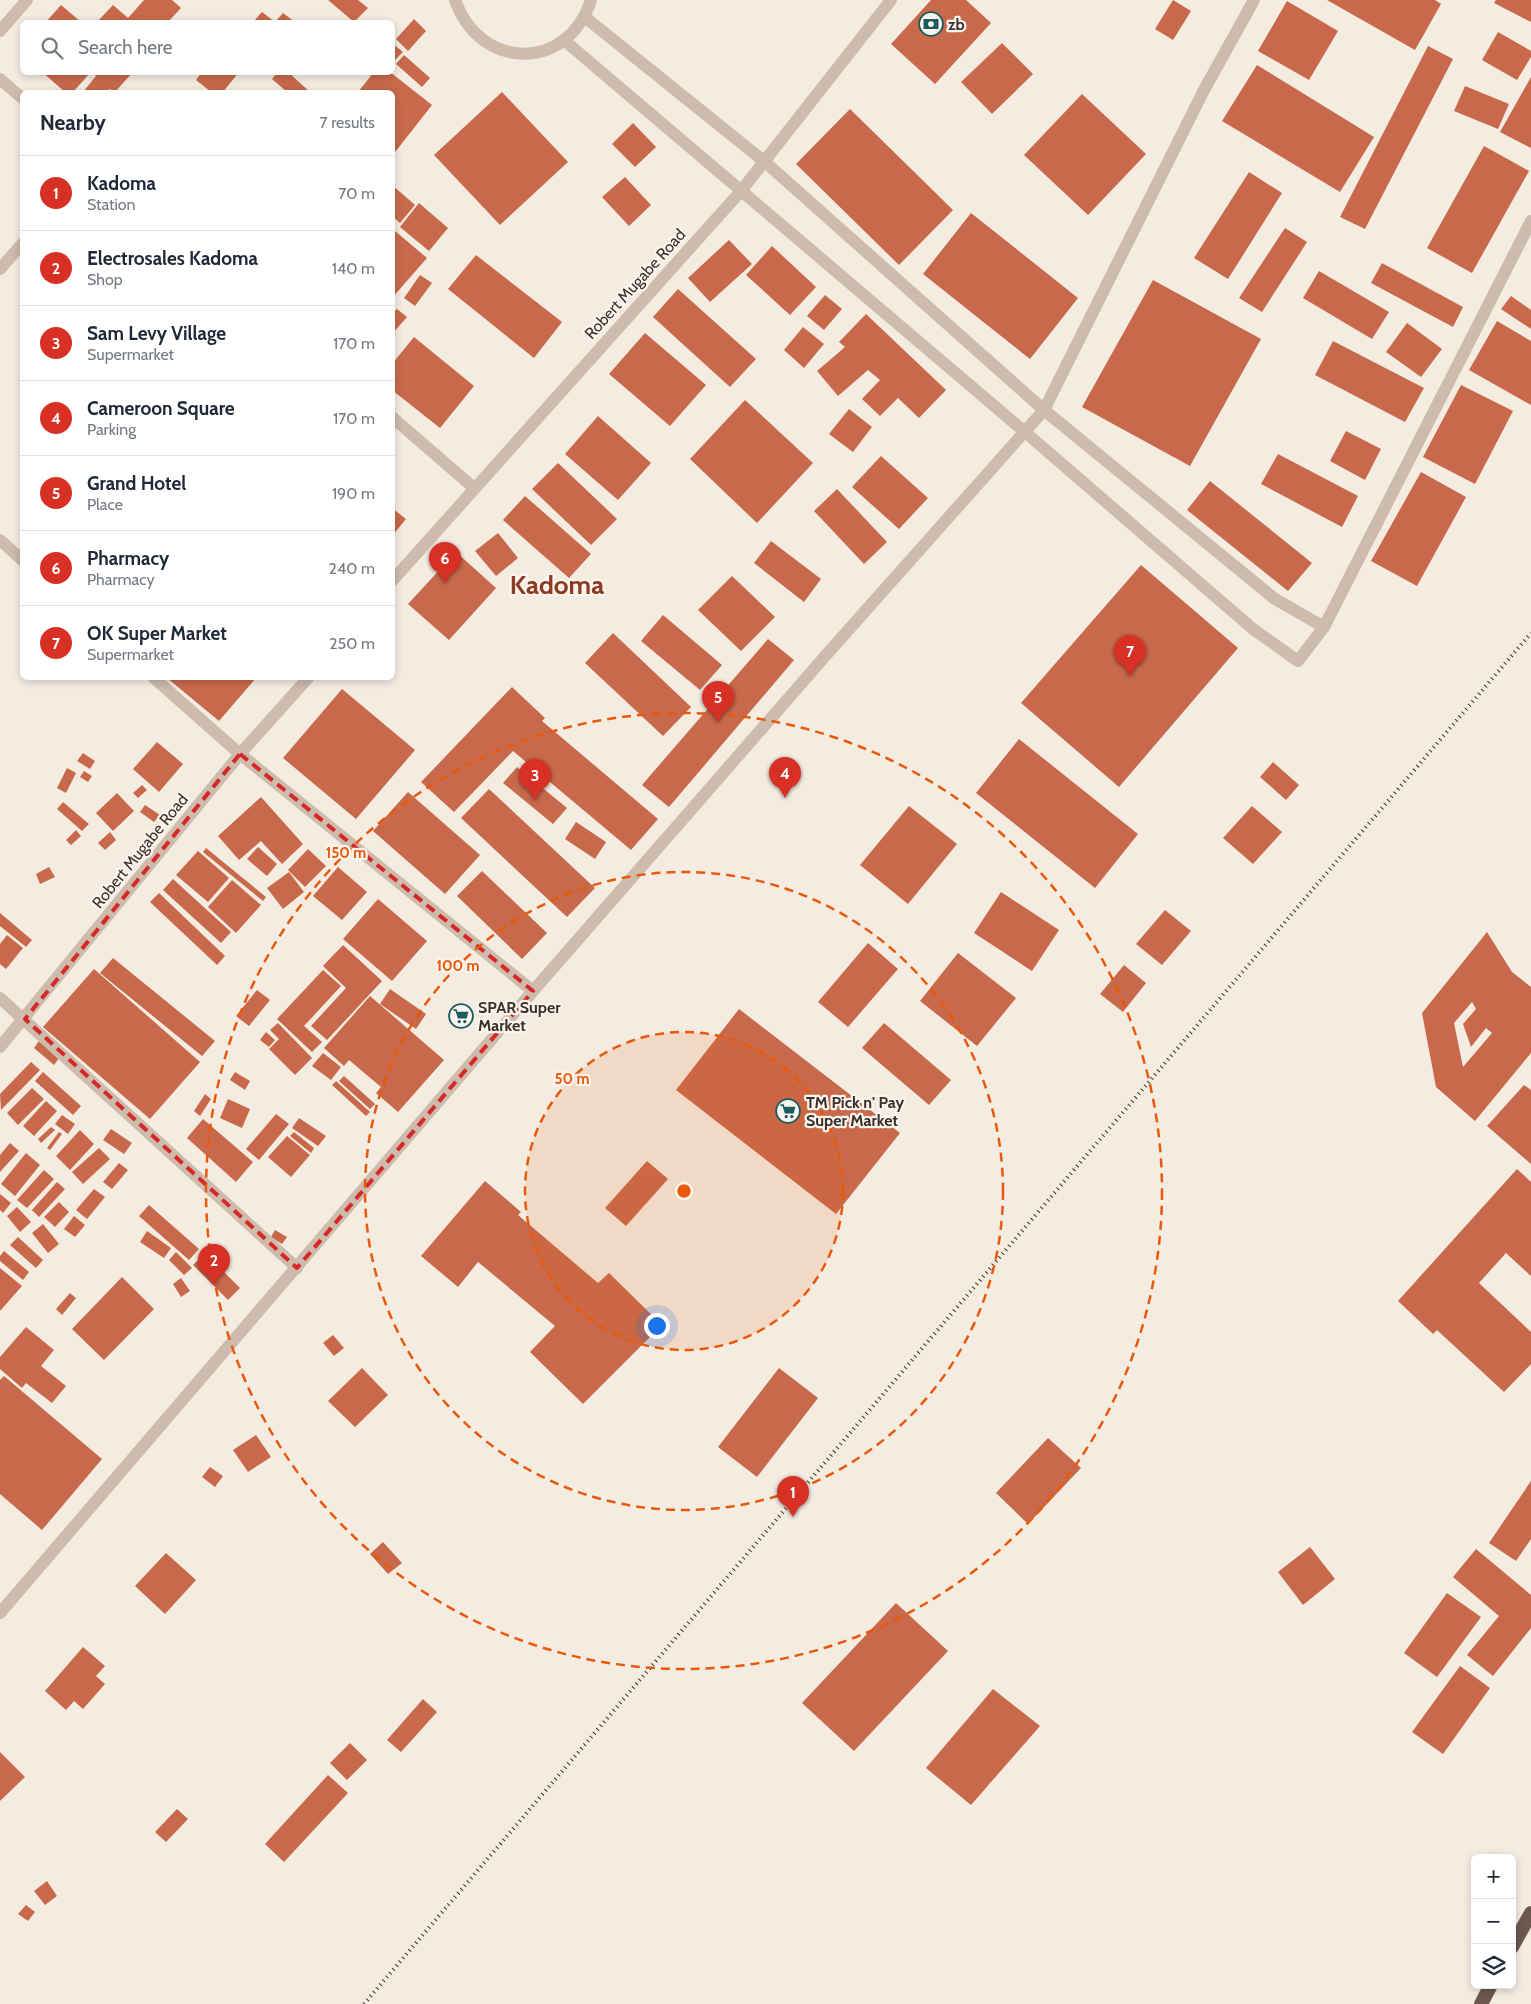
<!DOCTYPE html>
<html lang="en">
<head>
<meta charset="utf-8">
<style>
  :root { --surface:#fff; --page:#f6f6f7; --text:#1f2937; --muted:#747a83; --line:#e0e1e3; --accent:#d93025 }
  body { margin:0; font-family:Cabin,sans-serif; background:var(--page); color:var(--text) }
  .controls { position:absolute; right:15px; bottom:15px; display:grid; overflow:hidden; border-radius:8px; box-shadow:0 2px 8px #0003 }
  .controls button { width:45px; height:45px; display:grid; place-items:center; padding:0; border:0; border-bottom:1px solid var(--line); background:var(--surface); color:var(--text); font:25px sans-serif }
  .you { position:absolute; left:656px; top:1325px; width:18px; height:18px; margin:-12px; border:4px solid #fff; border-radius:50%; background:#1a73e8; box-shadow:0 0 0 8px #1a73e833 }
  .badge { display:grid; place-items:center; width:32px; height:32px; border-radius:50%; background:var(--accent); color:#fff; font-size:16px; font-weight:700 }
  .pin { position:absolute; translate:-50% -41px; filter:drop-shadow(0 1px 2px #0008) }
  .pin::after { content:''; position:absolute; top:26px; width:18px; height:15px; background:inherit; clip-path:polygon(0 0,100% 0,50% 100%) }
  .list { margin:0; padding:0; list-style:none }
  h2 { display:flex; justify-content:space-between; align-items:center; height:65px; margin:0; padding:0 20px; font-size:21px }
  h2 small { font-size:16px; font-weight:400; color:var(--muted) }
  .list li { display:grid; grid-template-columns:32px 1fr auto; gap:15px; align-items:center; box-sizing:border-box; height:75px; padding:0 20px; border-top:1px solid var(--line) }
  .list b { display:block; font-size:19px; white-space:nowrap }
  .list p { margin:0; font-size:16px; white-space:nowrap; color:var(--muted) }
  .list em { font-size:16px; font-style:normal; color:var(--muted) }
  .icon { flex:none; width:28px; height:28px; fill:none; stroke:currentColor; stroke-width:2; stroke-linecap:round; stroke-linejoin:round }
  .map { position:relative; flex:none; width:1531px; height:2004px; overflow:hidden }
  .search { position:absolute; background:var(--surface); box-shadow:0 2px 8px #0003; left:20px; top:20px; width:375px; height:55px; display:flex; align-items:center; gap:12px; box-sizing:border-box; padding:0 18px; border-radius:8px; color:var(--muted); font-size:19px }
  .panel { position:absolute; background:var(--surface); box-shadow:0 2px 8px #0003; left:20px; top:90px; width:375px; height:590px; border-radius:8px }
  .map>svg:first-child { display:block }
  .building { fill:#c8694b; fill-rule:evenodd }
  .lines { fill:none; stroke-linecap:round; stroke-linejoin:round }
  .minor { stroke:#cdbbac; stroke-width:12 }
  .tertiary { stroke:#cdbbac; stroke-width:12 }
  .trunk { stroke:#6c584f; stroke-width:14 }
  .rail { stroke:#3b302b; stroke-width:4; stroke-dasharray:1 4; stroke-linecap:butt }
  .marked { fill:none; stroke:#d62828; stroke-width:4; stroke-dasharray:10 6; stroke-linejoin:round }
  .ring { fill:none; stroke:#e8590c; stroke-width:2.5; stroke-dasharray:9 6 }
  .labels { text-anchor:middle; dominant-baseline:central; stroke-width:4.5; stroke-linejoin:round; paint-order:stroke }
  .poi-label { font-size:16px; font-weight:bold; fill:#3b302b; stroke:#fbf5ee; text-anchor:start }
  .street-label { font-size:16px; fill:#3b302b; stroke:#fbf5ee }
  .town-label { font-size:26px; font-weight:bold; fill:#8c3b22; stroke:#fbf5ee }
  .centre { fill:#e8590c; stroke:#fbf5ee; stroke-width:2.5 }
  .ring-label { font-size:15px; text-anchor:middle; font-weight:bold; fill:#e8590c; stroke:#fbf5ee; stroke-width:4.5; stroke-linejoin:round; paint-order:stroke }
</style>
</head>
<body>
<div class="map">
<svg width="1531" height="2004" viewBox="0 0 1531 2004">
  <rect width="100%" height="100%" fill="#f4ebe1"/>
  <!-- building -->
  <g class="building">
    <path d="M144 0H172L181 8 168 22H97L113 5 128 18Z"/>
    <path d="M328 0H358L368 8 354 22Z"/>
    <path d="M931 0H966L991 23 935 84 891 44Z"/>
    <path d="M1173 0 1191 11 1173 40 1155 29Z"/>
    <path d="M1327 0H1435L1441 4 1415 50Z"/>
    <path d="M1496 0H1531V22L1494 3Z"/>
    <path d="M1287 1 1338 31 1309 80 1258 51Z"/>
    <path d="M61 5 81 22H46Z"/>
    <path d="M262 12 275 22 283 13 295 22H253Z"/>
    <path d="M414 19 426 31 408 51 396 39Z"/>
    <path d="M1498 32 1531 51V57L1517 80 1482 60Z"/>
    <path d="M392 43 403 52 392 63Z"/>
    <path d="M1002 43 1033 74 992 114 961 82Z"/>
    <path d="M1428 46 1453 59 1365 229 1340 217Z"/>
    <path d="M404 55 430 78 422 87 396 64Z"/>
    <path d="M1257 65 1374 137 1340 192 1222 121Z"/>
    <path d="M42 72H91L73 92H65Z"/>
    <path d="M92 72H133L115 92 110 89 106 92H83L96 76Z"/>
    <path d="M202 72H239L223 92H211L196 80Z"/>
    <path d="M278 72H288L310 92H287L272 79Z"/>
    <path d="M374 72H390L432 105 392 156V92H358Z"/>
    <path d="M1531 77V148L1500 132Z"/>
    <path d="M1465 86 1509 104 1498 129 1454 111Z"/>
    <path d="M502 92 568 162 500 225 434 155Z"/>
    <path d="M1082 94 1146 154 1088 215 1024 155Z"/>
    <path d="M850 109 953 210 899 265 796 164Z"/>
    <path d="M633 123 656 147 635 167 612 144Z"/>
    <path d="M1484 146 1529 171 1472 273 1427 248Z"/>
    <path d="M1249 172 1282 193 1228 279 1194 258Z"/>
    <path d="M625 177 651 205 629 226 602 197Z"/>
    <path d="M392 185 415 205 400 223 392 216Z"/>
    <path d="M419 203 448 228 429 251 400 227Z"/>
    <path d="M971 213 1078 298 1030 359 923 274Z"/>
    <path d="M1285 228 1307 242 1262 312 1239 298Z"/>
    <path d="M395 231 427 258 392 298V233Z"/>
    <path d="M729 240 752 264 710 302 688 278Z"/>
    <path d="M772 246 816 287 790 315 746 275Z"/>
    <path d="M476 255 562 322 534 358 448 289Z"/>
    <path d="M1382 263 1463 307 1453 327 1371 283Z"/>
    <path d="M1319 271 1389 312 1372 339 1303 298Z"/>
    <path d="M420 275 432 283 415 306 404 298Z"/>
    <path d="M1153 280 1261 339 1190 466 1082 407Z"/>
    <path d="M678 289 756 359 730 387 653 317Z"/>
    <path d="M825 295 842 309 824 330 807 316Z"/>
    <path d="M1511 296 1531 310V329L1501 309Z"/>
    <path d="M397 309 407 317 392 334V313Z"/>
    <path d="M866 314 946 390 919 418 898 398 880 416 862 399 880 380 868 370 838 396 817 371 845 347 839 342Z"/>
    <path d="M1497 321 1531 341V405L1469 370Z"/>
    <path d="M1407 323 1442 349 1421 377 1386 352Z"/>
    <path d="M803 327 824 344 804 368 784 350Z"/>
    <path d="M645 333 706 385 670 426 609 374Z"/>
    <path d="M414 337 474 386 440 428 392 390V364Z"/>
    <path d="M1333 341 1424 388 1405 422 1315 375Z"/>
    <path d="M1461 385 1513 411 1475 484 1423 457Z"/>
    <path d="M745 400 813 463 757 523 690 459Z"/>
    <path d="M849 409 872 427 853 452 829 434Z"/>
    <path d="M598 416 651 463 618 500 565 454Z"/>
    <path d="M1346 431 1381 449 1365 480 1330 461Z"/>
    <path d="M1278 454 1358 496 1342 527 1261 484Z"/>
    <path d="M881 456 928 498 899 529 852 487Z"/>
    <path d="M558 463 617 519 591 545 532 489Z"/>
    <path d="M1421 472 1466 497 1417 586 1371 561Z"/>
    <path d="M1210 481 1312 563 1288 591 1187 510Z"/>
    <path d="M837 489 887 542 864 564 814 511Z"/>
    <path d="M525 496 591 554 569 578 503 520Z"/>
    <path d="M392 508 406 519 392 536Z"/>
    <path d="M498 533 518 558 496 576 475 551Z"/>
    <path d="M771 541 821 579 804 602 754 563Z"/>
    <path d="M456 552 496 588 449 640 408 604Z"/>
    <path d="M1141 565 1238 648 1119 787 1021 703Z"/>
    <path d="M732 576 775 617 741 651 698 610Z"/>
    <path d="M663 615 722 665 700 690 641 641Z"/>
    <path d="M613 633 691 707 663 736 585 663Z"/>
    <path d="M768 639 794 660 669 807 642 785Z"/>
    <path d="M167 678H256L219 721Z"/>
    <path d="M512 687 545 718 542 721 658 819 631 850 513 751 454 812 421 782Z"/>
    <path d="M342 689 415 750 356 819 283 758Z"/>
    <path d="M1019 739 1138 834 1095 888 976 793Z"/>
    <path d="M157 742 183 764 159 792 133 769Z"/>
    <path d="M83 753 95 761 90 769 77 761Z"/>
    <path d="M1273 762 1299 785 1286 800 1260 777Z"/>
    <path d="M517 767 567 808 553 824 503 783Z"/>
    <path d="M67 768 76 773 66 793 57 788Z"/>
    <path d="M84 771 92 776 88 782 80 777Z"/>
    <path d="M142 785 147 790 138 798 133 793Z"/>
    <path d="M489 789 595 888 567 917 461 818Z"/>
    <path d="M408 792 480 855 445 894 373 831Z"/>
    <path d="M117 793 134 811 113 831 96 813Z"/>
    <path d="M261 797 303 844 282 864 261 841 239 860 218 836Z"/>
    <path d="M63 802 89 824 82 831 57 809Z"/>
    <path d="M145 805 160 815 154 822 140 812Z"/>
    <path d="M909 806 957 844 908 904 860 865Z"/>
    <path d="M1252 806 1282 832 1253 864 1223 838Z"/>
    <path d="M576 822 606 842 595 859 565 839Z"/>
    <path d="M76 830 81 836 71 845 66 840Z"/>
    <path d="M110 832 116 840 105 850 98 843Z"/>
    <path d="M258 847 277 864 267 876 247 859Z"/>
    <path d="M206 848 266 897 263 901 203 852Z"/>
    <path d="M308 849 326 866 305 887 288 870Z"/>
    <path d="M198 851 229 878 208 902 176 875Z"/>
    <path d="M49 867 55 877 40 884 36 874Z"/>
    <path d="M338 867 367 892 342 920 313 896Z"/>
    <path d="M482 871 547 933 522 959 457 896Z"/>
    <path d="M289 872 304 892 283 909 267 888Z"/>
    <path d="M173 879 231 932 221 943 163 890Z"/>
    <path d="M232 880 261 905 236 933 208 907Z"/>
    <path d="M1001 892 1059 930 1032 971 974 933Z"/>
    <path d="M159 893 225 956 217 965 150 902Z"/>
    <path d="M378 899 427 941 392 981 343 939Z"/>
    <path d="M1165 910 1191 931 1162 965 1136 944Z"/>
    <path d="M0 913 32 940 26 947 0 926Z"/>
    <path d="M1487 932 1512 972 1531 987V1053L1475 1121 1436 1087 1422 1013ZM1472 1002 1476 1009 1463 1024 1471 1047 1486 1028 1492 1033 1463 1067 1454 1023Z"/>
    <path d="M7 935 23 948 6 969 0 964V944Z"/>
    <path d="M868 943 898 969 848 1027 818 1002Z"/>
    <path d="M343 945 382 981 327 1040 311 1026 346 988 323 966Z"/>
    <path d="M958 953 1016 998 977 1046 920 1001Z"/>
    <path d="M113 958 215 1041 202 1056 100 973Z"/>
    <path d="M1124 965 1146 983 1123 1012 1100 994Z"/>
    <path d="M94 969 200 1062 150 1119 43 1027Z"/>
    <path d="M323 970 341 986 304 1026 322 1042 312 1052 277 1019Z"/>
    <path d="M390 989 426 1014 416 1029 380 1004Z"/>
    <path d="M257 990 270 1000 249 1026 236 1016Z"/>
    <path d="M370 996 444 1060 398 1112 376 1093 381 1087 349 1060 344 1066 324 1048Z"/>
    <path d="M739 1009 900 1133 836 1214 676 1090Z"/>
    <path d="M278 1023 312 1058 295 1075 269 1049 279 1039 270 1030Z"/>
    <path d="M884 1023 951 1080 929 1105 862 1048Z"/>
    <path d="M266 1032 275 1040 269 1047 260 1040Z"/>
    <path d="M39 1041 59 1058 54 1065 34 1048Z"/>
    <path d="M323 1053 341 1067 331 1080 312 1066Z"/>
    <path d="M31 1062 40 1070 1 1110 0 1094Z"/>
    <path d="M43 1072 81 1106 73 1115 35 1081Z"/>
    <path d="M235 1072 250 1081 245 1090 230 1080Z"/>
    <path d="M344 1076 375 1104 370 1109 339 1081Z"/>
    <path d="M336 1081 370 1112 366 1116 332 1085Z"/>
    <path d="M1524 1085 1531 1090V1164L1487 1126Z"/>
    <path d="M32 1088 44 1099 18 1125 7 1113Z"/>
    <path d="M205 1094 211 1099 200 1116 194 1111Z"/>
    <path d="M228 1099 250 1109 242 1128 220 1118Z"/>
    <path d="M46 1101 57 1111 34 1136 23 1126Z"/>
    <path d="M276 1114 289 1124 259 1160 246 1149Z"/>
    <path d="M62 1115 75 1124 68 1134 55 1124Z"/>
    <path d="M299 1118 326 1136 318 1146 292 1128Z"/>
    <path d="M203 1119 253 1162 236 1182 187 1138Z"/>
    <path d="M51 1127 55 1130 41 1143 38 1139Z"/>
    <path d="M111 1129 132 1143 124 1154 103 1140Z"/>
    <path d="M80 1130 94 1144 70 1170 56 1156Z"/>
    <path d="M59 1132 62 1134 50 1150 47 1148Z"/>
    <path d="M294 1132 314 1148 311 1153 290 1136Z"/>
    <path d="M287 1136 310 1155 291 1177 268 1157Z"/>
    <path d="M10 1143 19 1151 0 1172V1155Z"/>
    <path d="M99 1148 110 1159 83 1184 72 1172Z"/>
    <path d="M26 1153 40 1165 15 1196 1 1184Z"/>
    <path d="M647 1161 668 1179 626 1226 605 1208Z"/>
    <path d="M119 1163 128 1170 112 1189 103 1182Z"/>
    <path d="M1517 1169 1531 1182V1276L1506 1253 1479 1283 1531 1332V1364L1504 1392 1437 1330 1433 1334 1398 1301Z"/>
    <path d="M44 1170 54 1179 27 1208 17 1200Z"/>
    <path d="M485 1181 521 1212 518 1215 598 1283 609 1273 662 1325 583 1404 530 1352 555 1326 478 1262 458 1287 421 1256Z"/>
    <path d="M57 1182 65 1189 39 1217 32 1210Z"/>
    <path d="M94 1189 105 1197 87 1219 76 1210Z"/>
    <path d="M0 1194 11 1203 3 1213 0 1210Z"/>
    <path d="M59 1202 69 1212 55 1227 44 1217Z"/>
    <path d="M149 1205 199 1249 189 1260 139 1216Z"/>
    <path d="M17 1207 31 1222 20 1232 7 1216Z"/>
    <path d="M74 1216 85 1225 75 1237 64 1229Z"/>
    <path d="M43 1224 59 1244 48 1253 32 1233Z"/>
    <path d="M275 1230 287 1237 282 1244 271 1237Z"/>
    <path d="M147 1231 171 1248 164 1258 140 1242Z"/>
    <path d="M18 1237 43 1260 36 1268 10 1245Z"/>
    <path d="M4 1251 29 1272 23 1280 0 1261V1256Z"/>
    <path d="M176 1252 192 1268 184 1275 169 1260Z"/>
    <path d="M205 1253 240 1288 228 1300 193 1265Z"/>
    <path d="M0 1268 22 1286 0 1311Z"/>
    <path d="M122 1277 154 1309 104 1360 72 1329Z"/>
    <path d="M181 1278 190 1291 181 1297 173 1284Z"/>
    <path d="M70 1293 76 1298 62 1315 56 1309Z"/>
    <path d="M26 1327 54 1350 41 1366 66 1386 52 1403 26 1383 22 1388 0 1369V1357Z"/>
    <path d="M333 1335 344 1348 334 1356 323 1343Z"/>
    <path d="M362 1368 388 1395 355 1427 328 1401Z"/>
    <path d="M779 1368 818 1398 757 1477 718 1447Z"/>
    <path d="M4 1376 102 1459 42 1530 0 1494V1380Z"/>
    <path d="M256 1435 271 1457 248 1472 233 1450Z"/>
    <path d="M1048 1438 1081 1468 1028 1524 996 1493Z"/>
    <path d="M210 1467 223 1476 215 1487 202 1477Z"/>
    <path d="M1531 1481V1539L1516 1561 1489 1543Z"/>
    <path d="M383 1542 402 1563 388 1574 370 1554Z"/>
    <path d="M1310 1547 1335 1579 1303 1605 1278 1572Z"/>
    <path d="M1476 1549 1531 1595V1628L1493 1676 1467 1655 1499 1616 1453 1577Z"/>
    <path d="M166 1553 196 1580 165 1614 135 1586Z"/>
    <path d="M1447 1593 1481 1617 1437 1677 1404 1653Z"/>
    <path d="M896 1603 948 1651 854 1751 802 1703Z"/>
    <path d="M83 1647 105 1666 96 1676 105 1684 83 1709 74 1701 66 1710 45 1691Z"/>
    <path d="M1460 1666 1490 1688 1443 1754 1412 1732Z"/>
    <path d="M993 1689 1040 1726 971 1805 926 1768Z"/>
    <path d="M423 1699 437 1712 401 1752 387 1740Z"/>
    <path d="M350 1743 367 1760 347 1780 330 1763Z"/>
    <path d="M0 1752 25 1777 0 1801Z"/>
    <path d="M328 1775 348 1793 284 1862 265 1844Z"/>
    <path d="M177 1809 188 1819 166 1842 155 1832Z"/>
    <path d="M47 1881 57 1896 45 1905 34 1891Z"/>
    <path d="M26 1905 35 1912 28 1921 18 1914Z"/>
  </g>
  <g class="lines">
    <!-- minor -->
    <g class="minor">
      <path d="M455 0C480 71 568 72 591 0"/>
      <path d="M586 18 765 162 1044 410 1275 599 1324 627"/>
      <path d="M0 31 27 0"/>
      <path d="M565 41 1025 432 1253 629 1298 661 1324 627 1531 221"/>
      <path d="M0 79 22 98"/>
      <path d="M0 269 22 244"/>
      <path d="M392 417 474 488"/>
      <path d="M0 540 22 560"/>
      <path d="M154 678 240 754 533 991"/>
      <path d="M0 998 297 1268"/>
      <path d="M0 1613 533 991 827 654 1044 410 1204 90 1254 0"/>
    </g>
    <!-- tertiary -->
    <g class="tertiary">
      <path d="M392 581 741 191 891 0"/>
      <path d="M0 1047 240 754 308 678"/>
    </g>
    <!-- trunk -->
    <g class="trunk">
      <path d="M1512 1947 1531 1913"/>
      <path d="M1481 2004 1491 1985"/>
    </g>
    <!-- rail -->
    <path class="rail" d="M364 2004 1531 633"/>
  </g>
  <!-- marked area -->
  <path class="marked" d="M240 754 533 991 297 1268 25 1019Z"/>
  <!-- distance rings -->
  <circle cx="684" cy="1191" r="159" fill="#e8590c" fill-opacity=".12"/>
  <g class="ring">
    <circle cx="684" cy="1191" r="159"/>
    <circle cx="684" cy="1191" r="319"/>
    <circle cx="684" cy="1191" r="478"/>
  </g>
  <!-- icons -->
  <defs>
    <g id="bank-ring" transform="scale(1.25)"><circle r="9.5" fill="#fbf5ee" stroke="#1f5a5e" stroke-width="1.5"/><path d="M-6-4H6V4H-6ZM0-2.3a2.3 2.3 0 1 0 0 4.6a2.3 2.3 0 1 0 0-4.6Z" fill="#1f5a5e"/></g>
    <g id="supermarket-ring" transform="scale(1.25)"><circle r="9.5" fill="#fbf5ee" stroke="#1f5a5e" stroke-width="1.5"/><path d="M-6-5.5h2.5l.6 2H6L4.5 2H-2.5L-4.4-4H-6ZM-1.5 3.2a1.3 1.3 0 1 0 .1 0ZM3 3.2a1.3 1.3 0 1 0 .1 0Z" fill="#1f5a5e"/></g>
  </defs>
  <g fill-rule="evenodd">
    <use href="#bank-ring" x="931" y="24"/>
    <use href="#supermarket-ring" x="461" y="1016"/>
    <use href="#supermarket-ring" x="788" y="1111"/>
  </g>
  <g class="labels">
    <!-- poi labels -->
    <g class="poi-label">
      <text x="948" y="24">zb</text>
      <text x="478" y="1007">SPAR Super<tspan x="478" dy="18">Market</tspan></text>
      <text x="806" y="1102">TM Pick n' Pay<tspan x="806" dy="18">Super Market</tspan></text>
    </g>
    <!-- street labels -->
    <g class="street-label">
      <text transform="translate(635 284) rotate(-48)">Robert Mugabe Road</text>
      <text transform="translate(140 851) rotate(-51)">Robert Mugabe Road</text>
    </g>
    <!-- town labels -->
    <g class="town-label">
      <text x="557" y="585">Kadoma</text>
    </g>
  </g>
  <circle cx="684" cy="1191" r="8" class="centre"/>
  <g class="ring-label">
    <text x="346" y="858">150 m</text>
    <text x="458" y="971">100 m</text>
    <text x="572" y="1084">50 m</text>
  </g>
</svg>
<div class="controls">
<button>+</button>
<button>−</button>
<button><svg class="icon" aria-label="layers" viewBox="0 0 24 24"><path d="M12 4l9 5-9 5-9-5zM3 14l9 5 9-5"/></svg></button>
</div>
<div class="you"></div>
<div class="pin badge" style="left:793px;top:1517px">1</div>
<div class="pin badge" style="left:214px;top:1285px">2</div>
<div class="pin badge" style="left:535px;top:800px">3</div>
<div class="pin badge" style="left:785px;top:798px">4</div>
<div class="pin badge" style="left:718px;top:722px">5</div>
<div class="pin badge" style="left:445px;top:583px">6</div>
<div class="pin badge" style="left:1130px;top:676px">7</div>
<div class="search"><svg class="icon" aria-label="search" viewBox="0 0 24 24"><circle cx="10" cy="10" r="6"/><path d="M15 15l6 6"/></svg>Search here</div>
<section class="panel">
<h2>Nearby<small>7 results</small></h2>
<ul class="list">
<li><span class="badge">1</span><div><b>Kadoma</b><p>Station</p></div><em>70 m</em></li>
<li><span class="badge">2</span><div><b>Electrosales Kadoma</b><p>Shop</p></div><em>140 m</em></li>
<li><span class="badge">3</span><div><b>Sam Levy Village</b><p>Supermarket</p></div><em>170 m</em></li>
<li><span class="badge">4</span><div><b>Cameroon Square</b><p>Parking</p></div><em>170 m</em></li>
<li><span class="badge">5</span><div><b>Grand Hotel</b><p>Place</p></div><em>190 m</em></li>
<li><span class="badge">6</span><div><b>Pharmacy</b><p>Pharmacy</p></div><em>240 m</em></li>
<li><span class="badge">7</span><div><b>OK Super Market</b><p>Supermarket</p></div><em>250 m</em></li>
</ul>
</section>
</div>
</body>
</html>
